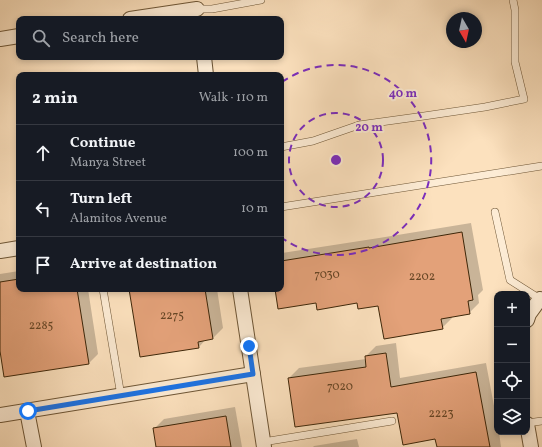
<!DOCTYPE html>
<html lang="en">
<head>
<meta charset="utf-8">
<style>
  :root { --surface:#171b24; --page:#242831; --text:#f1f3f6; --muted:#9ea1a6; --line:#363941 }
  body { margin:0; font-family:Vollkorn,serif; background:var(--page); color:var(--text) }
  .controls { position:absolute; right:12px; bottom:12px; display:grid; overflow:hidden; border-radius:8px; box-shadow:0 2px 6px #0003 }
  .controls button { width:36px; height:36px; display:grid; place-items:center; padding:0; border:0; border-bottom:1px solid var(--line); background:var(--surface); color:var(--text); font:20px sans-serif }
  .compass { position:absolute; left:446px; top:12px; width:36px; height:36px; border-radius:50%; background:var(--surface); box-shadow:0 2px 6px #0003; rotate:171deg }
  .stop { position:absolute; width:12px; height:12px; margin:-9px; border:3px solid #1a73e8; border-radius:50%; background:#fff }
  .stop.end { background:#1a73e8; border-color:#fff; box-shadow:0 1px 4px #0008 }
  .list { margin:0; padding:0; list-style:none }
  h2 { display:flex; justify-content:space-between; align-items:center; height:52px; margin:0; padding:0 16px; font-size:17px }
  h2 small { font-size:13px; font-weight:400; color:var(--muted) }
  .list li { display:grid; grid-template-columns:26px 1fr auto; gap:12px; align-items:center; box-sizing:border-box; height:56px; padding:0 16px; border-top:1px solid var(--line) }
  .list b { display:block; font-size:15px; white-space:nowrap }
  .list p { margin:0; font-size:13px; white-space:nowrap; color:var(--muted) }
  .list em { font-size:13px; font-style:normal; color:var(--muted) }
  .icon { flex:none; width:22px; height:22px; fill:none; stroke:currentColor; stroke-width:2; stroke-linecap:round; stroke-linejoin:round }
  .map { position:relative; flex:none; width:542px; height:447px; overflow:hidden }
  .search { position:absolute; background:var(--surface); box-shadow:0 2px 6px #0003; left:16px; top:16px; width:268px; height:44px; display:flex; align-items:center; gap:10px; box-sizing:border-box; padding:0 14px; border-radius:8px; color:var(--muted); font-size:15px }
  .panel { position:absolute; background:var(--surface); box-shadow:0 2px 6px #0003; left:16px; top:72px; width:268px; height:220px; border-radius:8px }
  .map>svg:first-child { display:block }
  .shadow { fill:#0003 }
  .building { fill:#e3a179; stroke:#3e2709 }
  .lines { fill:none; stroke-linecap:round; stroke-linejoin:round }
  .service-casing { stroke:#6e5636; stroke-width:8 }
  .minor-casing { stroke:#6e5636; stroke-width:16 }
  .service { stroke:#fdecd5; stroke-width:7 }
  .minor { stroke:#fdecd5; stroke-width:14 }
  .route { stroke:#1a73e8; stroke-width:5 }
  .ring { fill:none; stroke:#7b2cbf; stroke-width:2; stroke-dasharray:7 5 }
  .labels { text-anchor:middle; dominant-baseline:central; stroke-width:4; stroke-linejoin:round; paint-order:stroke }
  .number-label { font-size:12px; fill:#674625 }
  .centre { fill:#7b2cbf; stroke:#fdecd5; stroke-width:2 }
  .ring-label { font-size:12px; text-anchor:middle; font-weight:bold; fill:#7b2cbf; stroke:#fdecd5; stroke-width:4; stroke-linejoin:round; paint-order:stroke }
</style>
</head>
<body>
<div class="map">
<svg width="542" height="447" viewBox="0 0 542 447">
  <rect width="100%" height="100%" fill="#fce1be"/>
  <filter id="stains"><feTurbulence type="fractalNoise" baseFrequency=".005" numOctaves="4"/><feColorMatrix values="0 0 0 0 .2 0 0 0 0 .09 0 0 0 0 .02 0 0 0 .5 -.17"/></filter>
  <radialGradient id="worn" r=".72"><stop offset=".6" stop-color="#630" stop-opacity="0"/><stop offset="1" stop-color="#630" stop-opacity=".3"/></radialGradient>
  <!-- shadow -->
  <g class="shadow">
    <path d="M471 223 483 290 478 295 479 303 469 313 452 316V318L442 328 379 305 358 302H317L276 289H281L282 253 379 238Z"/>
    <path d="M19 271V289H88L98 354 88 364 0 344V274Z"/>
    <path d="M130 289H217L223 328 213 338 206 339 199 347Z"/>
    <path d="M396 343 400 378 486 363 497 422V432H499L501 447H438L436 438 398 412 289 378 299 368 366 359V356L376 346Z"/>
    <path d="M235 407 242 447H157L154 429 164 419Z"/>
    <path d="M357 439 359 447H313L314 446Z"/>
  </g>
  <!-- building -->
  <g class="building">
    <path d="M462 232 473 300 468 301 470 314 441 319 443 329 384 339 378 306 358 309 357 303 317 310 316 303 278 309 275 289H281V261L369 247V248Z"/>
    <path d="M19 279V289H77L89 364 4 377 0 351V282Z"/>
    <path d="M129 289H205L213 339 198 342 199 348 140 357Z"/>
    <path d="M386 353 391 387 476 372 490 447H437L435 439 403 445 397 413 295 427 288 378 366 367 365 356Z"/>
    <path d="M226 416 231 447H156L153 428Z"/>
  </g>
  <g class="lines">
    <!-- service casing -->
    <g class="service-casing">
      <g id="service">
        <path d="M197 9H212L261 0"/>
        <path d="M281 147 313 141 359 125 424 116 485 107 524 99 515 62V10L513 0"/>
        <path d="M281 207 542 166"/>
        <path d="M495 212 510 280 540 299"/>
        <path d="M103 289 121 396"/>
        <path d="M527 423 542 421"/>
        <path d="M263 442 392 421"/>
      </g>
    </g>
    <!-- minor casing -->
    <g class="minor-casing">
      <g id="minor">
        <path d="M130 19 197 9"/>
        <path d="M0 39 19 36"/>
        <path d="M204 57 206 75"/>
        <path d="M0 251 19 248"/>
        <path d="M240 289 264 447"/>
        <path d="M527 320 529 314 540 299"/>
        <path d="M27 411 34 447"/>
        <path d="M0 415 253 374"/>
        <path d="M527 424 531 447"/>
      </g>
    </g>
    <!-- service -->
    <use href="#service" class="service"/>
    <!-- minor -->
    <use href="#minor" class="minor"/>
  </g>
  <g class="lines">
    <!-- route -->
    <path class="route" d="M28 411 253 374 249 346"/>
  </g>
  <!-- distance rings -->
  <g class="ring">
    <circle cx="336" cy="160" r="47"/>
    <path d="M282 82A95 95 0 1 1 282 238"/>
  </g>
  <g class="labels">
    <!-- number labels -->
    <g class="number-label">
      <text x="327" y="275">7030</text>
      <text x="422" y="277">2202</text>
      <text x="172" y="316">2275</text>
      <text x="41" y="326">2285</text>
      <text x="340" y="387">7020</text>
      <text x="441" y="414">2223</text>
    </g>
  </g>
  <circle cx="336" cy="160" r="6" class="centre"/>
  <g class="ring-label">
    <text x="403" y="97">40 m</text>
    <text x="369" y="131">20 m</text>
  </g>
  <rect width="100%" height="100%" filter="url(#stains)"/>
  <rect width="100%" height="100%" fill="url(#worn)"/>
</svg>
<div class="controls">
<button>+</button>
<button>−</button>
<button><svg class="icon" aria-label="locate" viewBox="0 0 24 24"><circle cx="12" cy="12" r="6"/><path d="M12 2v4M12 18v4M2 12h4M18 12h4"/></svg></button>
<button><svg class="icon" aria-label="layers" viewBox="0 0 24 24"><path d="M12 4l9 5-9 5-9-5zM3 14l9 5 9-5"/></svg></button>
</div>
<svg class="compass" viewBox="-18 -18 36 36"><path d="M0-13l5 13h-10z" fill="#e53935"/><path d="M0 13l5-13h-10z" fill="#9ea1a6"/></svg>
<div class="stop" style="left:28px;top:411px"></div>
<div class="stop end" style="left:249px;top:346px"></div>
<div class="search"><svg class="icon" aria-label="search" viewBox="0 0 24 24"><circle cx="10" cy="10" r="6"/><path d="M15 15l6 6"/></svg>Search here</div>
<section class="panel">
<h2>2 min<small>Walk · 110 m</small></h2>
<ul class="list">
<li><svg class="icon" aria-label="ahead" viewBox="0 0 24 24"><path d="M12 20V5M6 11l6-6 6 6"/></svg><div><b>Continue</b><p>Manya Street</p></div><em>100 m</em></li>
<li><svg class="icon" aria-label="left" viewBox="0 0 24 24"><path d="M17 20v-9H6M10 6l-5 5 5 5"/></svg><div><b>Turn left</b><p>Alamitos Avenue</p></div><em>10 m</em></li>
<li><svg class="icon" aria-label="arrive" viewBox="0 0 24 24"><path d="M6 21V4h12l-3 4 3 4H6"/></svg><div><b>Arrive at destination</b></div></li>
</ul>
</section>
</div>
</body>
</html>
